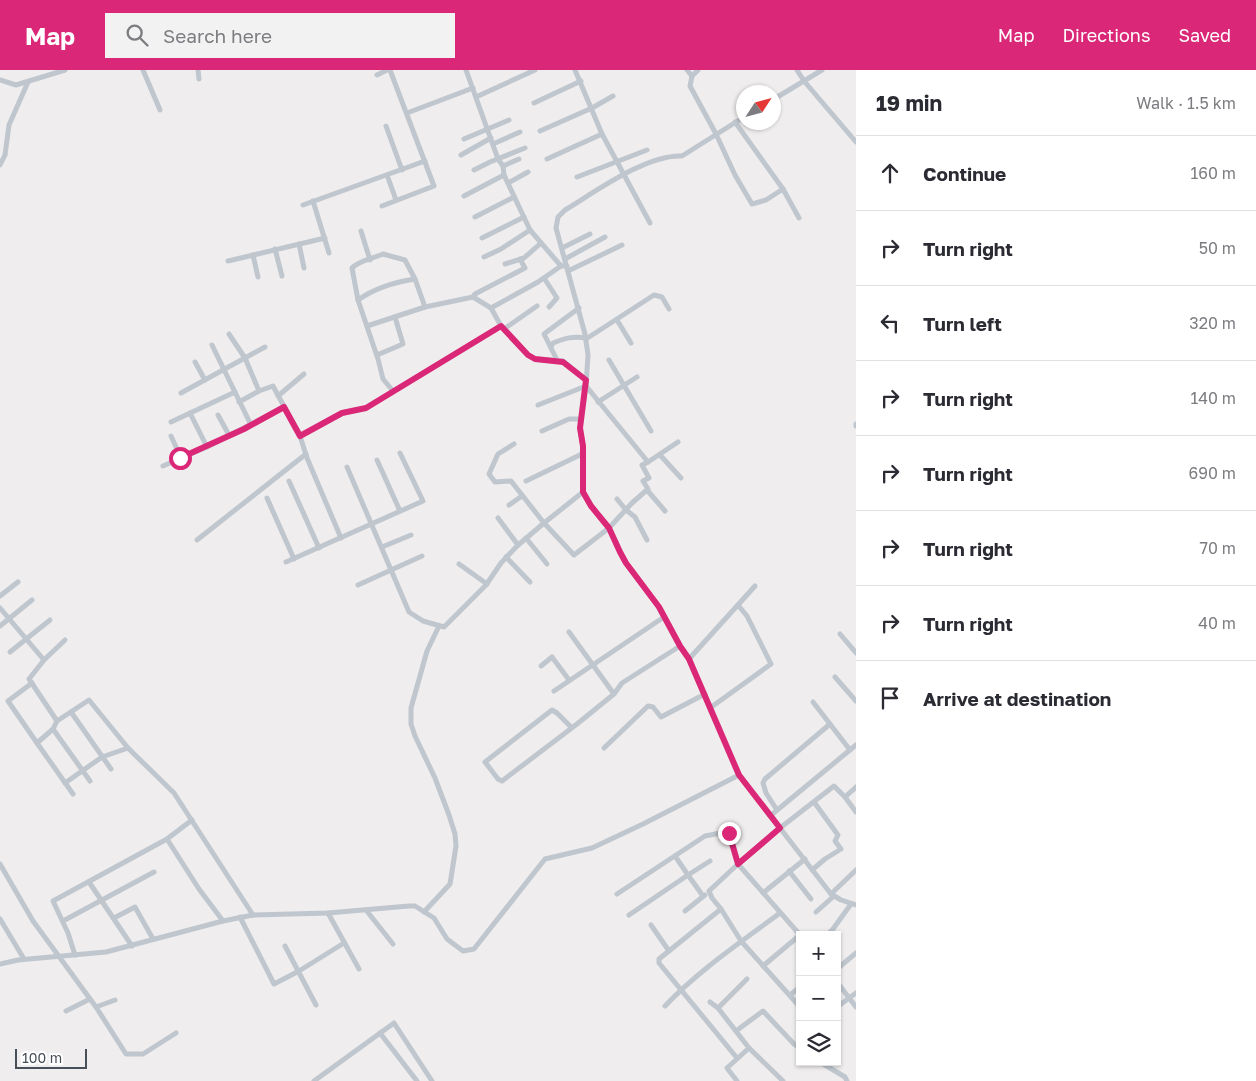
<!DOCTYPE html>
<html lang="en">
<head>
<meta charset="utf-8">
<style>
  :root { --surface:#fff; --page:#f2f2f3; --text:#2b2b33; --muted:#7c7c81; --line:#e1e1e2; --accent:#db2777 }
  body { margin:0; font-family:"Golos Text",sans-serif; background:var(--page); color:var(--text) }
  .controls { position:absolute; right:15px; bottom:15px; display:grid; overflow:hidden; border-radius:0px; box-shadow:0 1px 4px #0004 }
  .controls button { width:45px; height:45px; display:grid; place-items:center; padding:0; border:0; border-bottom:1px solid var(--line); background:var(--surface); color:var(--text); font:25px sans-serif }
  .compass { position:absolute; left:736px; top:15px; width:45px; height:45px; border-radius:50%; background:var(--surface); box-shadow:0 1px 4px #0004; rotate:54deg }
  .scale { position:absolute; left:15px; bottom:12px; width:72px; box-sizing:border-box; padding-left:5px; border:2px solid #474f58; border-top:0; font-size:14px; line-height:18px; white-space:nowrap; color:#474f58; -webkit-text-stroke:4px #fff; paint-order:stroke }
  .stop { position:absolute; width:15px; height:15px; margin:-11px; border:4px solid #db2777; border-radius:50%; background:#fff }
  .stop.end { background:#db2777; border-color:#fff; box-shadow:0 1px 5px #0008 }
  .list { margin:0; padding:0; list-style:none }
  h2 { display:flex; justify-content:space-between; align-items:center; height:65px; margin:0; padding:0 20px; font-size:21px }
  h2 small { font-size:16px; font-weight:400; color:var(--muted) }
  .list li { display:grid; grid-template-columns:32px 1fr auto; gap:15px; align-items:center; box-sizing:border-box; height:75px; padding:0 20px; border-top:1px solid var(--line) }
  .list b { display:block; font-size:19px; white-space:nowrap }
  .list em { font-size:16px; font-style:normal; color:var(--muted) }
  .icon { flex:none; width:28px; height:28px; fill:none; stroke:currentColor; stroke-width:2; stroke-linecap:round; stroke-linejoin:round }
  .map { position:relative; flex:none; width:856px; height:1011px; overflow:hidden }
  header { display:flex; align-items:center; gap:30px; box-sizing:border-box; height:70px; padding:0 25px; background:var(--accent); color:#fff }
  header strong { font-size:24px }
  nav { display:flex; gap:28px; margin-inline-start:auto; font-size:18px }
  .search { width:350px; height:45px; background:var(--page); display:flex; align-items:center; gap:12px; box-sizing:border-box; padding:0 18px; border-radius:0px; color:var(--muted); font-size:19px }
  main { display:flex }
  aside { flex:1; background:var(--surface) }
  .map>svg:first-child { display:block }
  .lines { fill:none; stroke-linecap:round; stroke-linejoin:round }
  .minor { stroke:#bfc6ce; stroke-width:5 }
  .route { stroke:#db2777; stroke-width:6 }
</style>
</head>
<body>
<header>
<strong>Map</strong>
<div class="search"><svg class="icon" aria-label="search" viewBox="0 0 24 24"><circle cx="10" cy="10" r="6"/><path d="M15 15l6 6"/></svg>Search here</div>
<nav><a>Map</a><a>Directions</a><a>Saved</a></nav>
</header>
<main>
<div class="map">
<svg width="856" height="1011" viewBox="0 0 856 1011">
  <rect width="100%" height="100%" fill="#efeded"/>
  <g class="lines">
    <!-- minor -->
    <g class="minor">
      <path d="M143 0 160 40"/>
      <path d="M198 0 199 9"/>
      <path d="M466 0 498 89 503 96 504 105 530 160 561 196H567"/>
      <path d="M575 0 602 64 650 153"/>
      <path d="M687 0 692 6"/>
      <path d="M698 0 692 6 690 16 716 64 735 105 752 134 766 130 783 119"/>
      <path d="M797 0 804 11 856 72"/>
      <path d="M377 5 387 0"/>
      <path d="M0 10 16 15 65 0"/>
      <path d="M476 27 535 0"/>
      <path d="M774 29 822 0"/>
      <path d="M534 33 581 11"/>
      <path d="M407 43 473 18"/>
      <path d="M744 47 682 86C647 84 595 122 565 140L558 147 556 158 585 264 588 285 586 316 580 358 583 377V422L591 436 609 458 620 482 626 493 659 537 680 576 689 589 739 705 831 824 841 830 856 835"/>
      <path d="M735 52 783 119 799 148"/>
      <path d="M386 56 402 100"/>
      <path d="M540 61 592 38 613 26"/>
      <path d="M464 69 509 50"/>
      <path d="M493 74 520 62"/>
      <path d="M461 85 491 68"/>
      <path d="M547 89 602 64"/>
      <path d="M0 95 5 85 9 55 28 12"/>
      <path d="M503 96 519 89"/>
      <path d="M474 100 490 92 525 78"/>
      <path d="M387 105 396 130"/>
      <path d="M577 107 647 80"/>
      <path d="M508 113 528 102"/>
      <path d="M464 126 504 105"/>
      <path d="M313 131 329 183"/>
      <path d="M303 135 425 91"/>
      <path d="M382 136 434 116 390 0"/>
      <path d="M475 147 514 127"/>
      <path d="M361 161 370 190"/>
      <path d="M482 168 524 147"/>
      <path d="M299 174 304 198"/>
      <path d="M562 178 590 164"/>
      <path d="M275 179 282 206"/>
      <path d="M253 185 258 207"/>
      <path d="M484 187 501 179 530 160"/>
      <path d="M565 189 605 167"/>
      <path d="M228 191 325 168"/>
      <path d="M505 194 524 188 541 173"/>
      <path d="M561 196 538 212 491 238 501 256 528 285 535 289 563 291 586 310"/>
      <path d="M568 201 622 175"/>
      <path d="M544 208 557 228 549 237"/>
      <path d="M473 227 491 238"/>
      <path d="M358 230C375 218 395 212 415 209"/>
      <path d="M617 250 631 273"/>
      <path d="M367 256 425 237 473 227 475 224 525 198 520 189"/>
      <path d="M504 259 537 236"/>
      <path d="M229 264 245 288 259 321"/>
      <path d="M586 269 654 225 662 227 669 239"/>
      <path d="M212 275 251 355"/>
      <path d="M551 277 553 273C565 268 573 266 586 268"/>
      <path d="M377 285 403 274 395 247"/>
      <path d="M609 290 651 361"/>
      <path d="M555 291 556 288 544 264 579 238"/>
      <path d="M195 292 205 310"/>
      <path d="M393 321 383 309 378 289 358 230 352 198C358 191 374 188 383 184L405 190 415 209 425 237"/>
      <path d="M181 323 265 277"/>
      <path d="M278 326 304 304"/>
      <path d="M239 332 259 321 273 316 300 366 307 388 341 468"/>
      <path d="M598 332 637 307"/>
      <path d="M538 335 586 316 648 392 642 395 649 408 643 411 648 419 632 433 609 458 574 485 544 453 583 422"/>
      <path d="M190 343 207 377"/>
      <path d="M218 345 229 365"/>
      <path d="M171 352 235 322"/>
      <path d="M856 354V356"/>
      <path d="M542 361 569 349H581"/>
      <path d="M171 366 181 388"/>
      <path d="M300 366 343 343 366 338 501 256"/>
      <path d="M660 385 681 408"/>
      <path d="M377 390 400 441"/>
      <path d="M648 392 678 372"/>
      <path d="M163 396 211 375 284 337"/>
      <path d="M347 397 409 542 423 551 444 557 486 515 501 493 517 476 544 453 511 411 495 412 489 404 498 384 514 374"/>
      <path d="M289 411 319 478"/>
      <path d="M526 411 582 384"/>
      <path d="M647 420 665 441"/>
      <path d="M267 428 294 489"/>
      <path d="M617 429 626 440 635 447 647 470"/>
      <path d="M509 435 522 426"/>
      <path d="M498 448 518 475"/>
      <path d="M526 468 547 494"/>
      <path d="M197 470 306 384"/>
      <path d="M382 477 411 465"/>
      <path d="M506 487 530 512"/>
      <path d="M286 492 423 431 400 383"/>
      <path d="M459 494 487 514"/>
      <path d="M358 515 422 486"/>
      <path d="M0 526 18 512"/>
      <path d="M0 538 44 590"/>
      <path d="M0 556 32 530"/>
      <path d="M569 562 614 624"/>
      <path d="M840 564 856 583"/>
      <path d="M10 582 50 550"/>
      <path d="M689 589 755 516"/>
      <path d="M541 596 552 587 569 610"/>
      <path d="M835 607 856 631"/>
      <path d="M32 613 8 631 37 673 53 659 57 651 89 630 128 678 174 723 253 845"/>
      <path d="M554 621 664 547"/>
      <path d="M813 632 830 654"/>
      <path d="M710 638 771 594 747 546 738 535"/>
      <path d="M71 642 111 699"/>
      <path d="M57 651 29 609 44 590 65 570"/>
      <path d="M572 658 557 643 552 640 485 692 498 709 502 711 577 654 614 624 622 613 680 576"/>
      <path d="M53 659 90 711"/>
      <path d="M37 673 73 724"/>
      <path d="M604 678 648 636 653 637 661 647 705 624"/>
      <path d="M65 713 102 687 128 678"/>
      <path d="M845 727 856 742"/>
      <path d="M777 740 766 723 763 713 765 709 830 654 850 680"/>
      <path d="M770 746 856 675"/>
      <path d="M167 769 199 819 223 851"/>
      <path d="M675 786 688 805 710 791"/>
      <path d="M0 794 33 851 96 937 126 984H143L176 963"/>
      <path d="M812 800 825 789 841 779 835 771 838 765 814 732"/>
      <path d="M789 801 811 829"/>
      <path d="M89 812 132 876"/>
      <path d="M763 823 805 789"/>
      <path d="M617 824 705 766 726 762 731 768 738 794 800 865"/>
      <path d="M831 824 856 800"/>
      <path d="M721 839 741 871 800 937"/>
      <path d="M366 840 393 874"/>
      <path d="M685 841 705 825"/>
      <path d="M424 842 450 814 456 776 455 764 449 745 435 708 415 666 411 654V638L427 581 439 556"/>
      <path d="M816 842 834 826"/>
      <path d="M328 843 359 899"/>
      <path d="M629 845 688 805 703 826"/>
      <path d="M240 847 274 914 299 901 344 873"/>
      <path d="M114 848 135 837 153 869"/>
      <path d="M0 849 24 889"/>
      <path d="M63 851 154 802"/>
      <path d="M651 855 669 881"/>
      <path d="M827 865 833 859 851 834"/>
      <path d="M285 876 316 935"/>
      <path d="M75 885 68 863 53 831 167 769 192 750"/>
      <path d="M0 894 18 890 106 882 223 851 253 845 328 843 409 836H415L434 848 447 869 463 881 474 879 545 789 592 778 643 754 739 705"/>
      <path d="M763 896 800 865"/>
      <path d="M837 899 856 883"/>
      <path d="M837 912 856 937"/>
      <path d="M790 925 800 917"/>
      <path d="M710 932 718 938 749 978"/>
      <path d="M665 936C699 900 741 872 780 843"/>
      <path d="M96 937 115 930"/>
      <path d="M837 937 856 923"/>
      <path d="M718 938 747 909"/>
      <path d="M66 941 90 929"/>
      <path d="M736 961 763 941 794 974 800 978"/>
      <path d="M380 963 417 1011"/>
      <path d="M837 978 838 977"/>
      <path d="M737 988 659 893V889L721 839 712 828 709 821 738 794 780 758 834 716 845 727 856 717"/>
      <path d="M820 992 845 1007 847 1011"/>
      <path d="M314 1011 394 953 432 1011"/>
      <path d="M737 1011 727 998 749 978 783 1011"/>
    </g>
  </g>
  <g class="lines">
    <!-- route -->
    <path class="route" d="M180 388 244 359 284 337 300 366 342 343 366 338 501 256 528 285 535 289 563 292 586 310 580 358 583 376V422L591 436 609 458 620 482 626 493 659 537 680 576 689 589 739 705 780 758 738 794 729 763"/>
  </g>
</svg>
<div class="controls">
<button>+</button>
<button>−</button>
<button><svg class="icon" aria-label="layers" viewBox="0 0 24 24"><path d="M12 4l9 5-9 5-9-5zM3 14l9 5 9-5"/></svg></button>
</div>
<svg class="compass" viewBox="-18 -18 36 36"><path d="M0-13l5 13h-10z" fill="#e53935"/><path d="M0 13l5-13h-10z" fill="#7c7c81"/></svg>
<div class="scale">100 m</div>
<div class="stop" style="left:180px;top:388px"></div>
<div class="stop end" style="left:729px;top:763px"></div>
</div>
<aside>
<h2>19 min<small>Walk · 1.5 km</small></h2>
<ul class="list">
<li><svg class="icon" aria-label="ahead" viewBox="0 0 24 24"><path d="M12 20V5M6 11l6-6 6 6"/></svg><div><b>Continue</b></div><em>160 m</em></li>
<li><svg class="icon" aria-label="right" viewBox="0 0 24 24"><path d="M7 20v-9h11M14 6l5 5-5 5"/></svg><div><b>Turn right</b></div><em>50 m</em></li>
<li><svg class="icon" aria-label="left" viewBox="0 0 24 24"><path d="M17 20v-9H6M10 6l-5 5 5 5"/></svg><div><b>Turn left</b></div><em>320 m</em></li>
<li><svg class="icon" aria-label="right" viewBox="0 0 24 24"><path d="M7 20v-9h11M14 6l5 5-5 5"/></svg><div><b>Turn right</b></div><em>140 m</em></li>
<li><svg class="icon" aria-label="right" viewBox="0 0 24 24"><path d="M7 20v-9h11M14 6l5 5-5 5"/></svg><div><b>Turn right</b></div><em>690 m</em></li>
<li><svg class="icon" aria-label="right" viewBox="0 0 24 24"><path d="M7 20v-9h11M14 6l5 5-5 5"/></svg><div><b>Turn right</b></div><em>70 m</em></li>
<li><svg class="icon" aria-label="right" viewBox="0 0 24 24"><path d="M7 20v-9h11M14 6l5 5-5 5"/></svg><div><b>Turn right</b></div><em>40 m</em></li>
<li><svg class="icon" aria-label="arrive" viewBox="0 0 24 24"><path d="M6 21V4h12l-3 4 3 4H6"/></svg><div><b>Arrive at destination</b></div></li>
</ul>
</aside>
</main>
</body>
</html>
